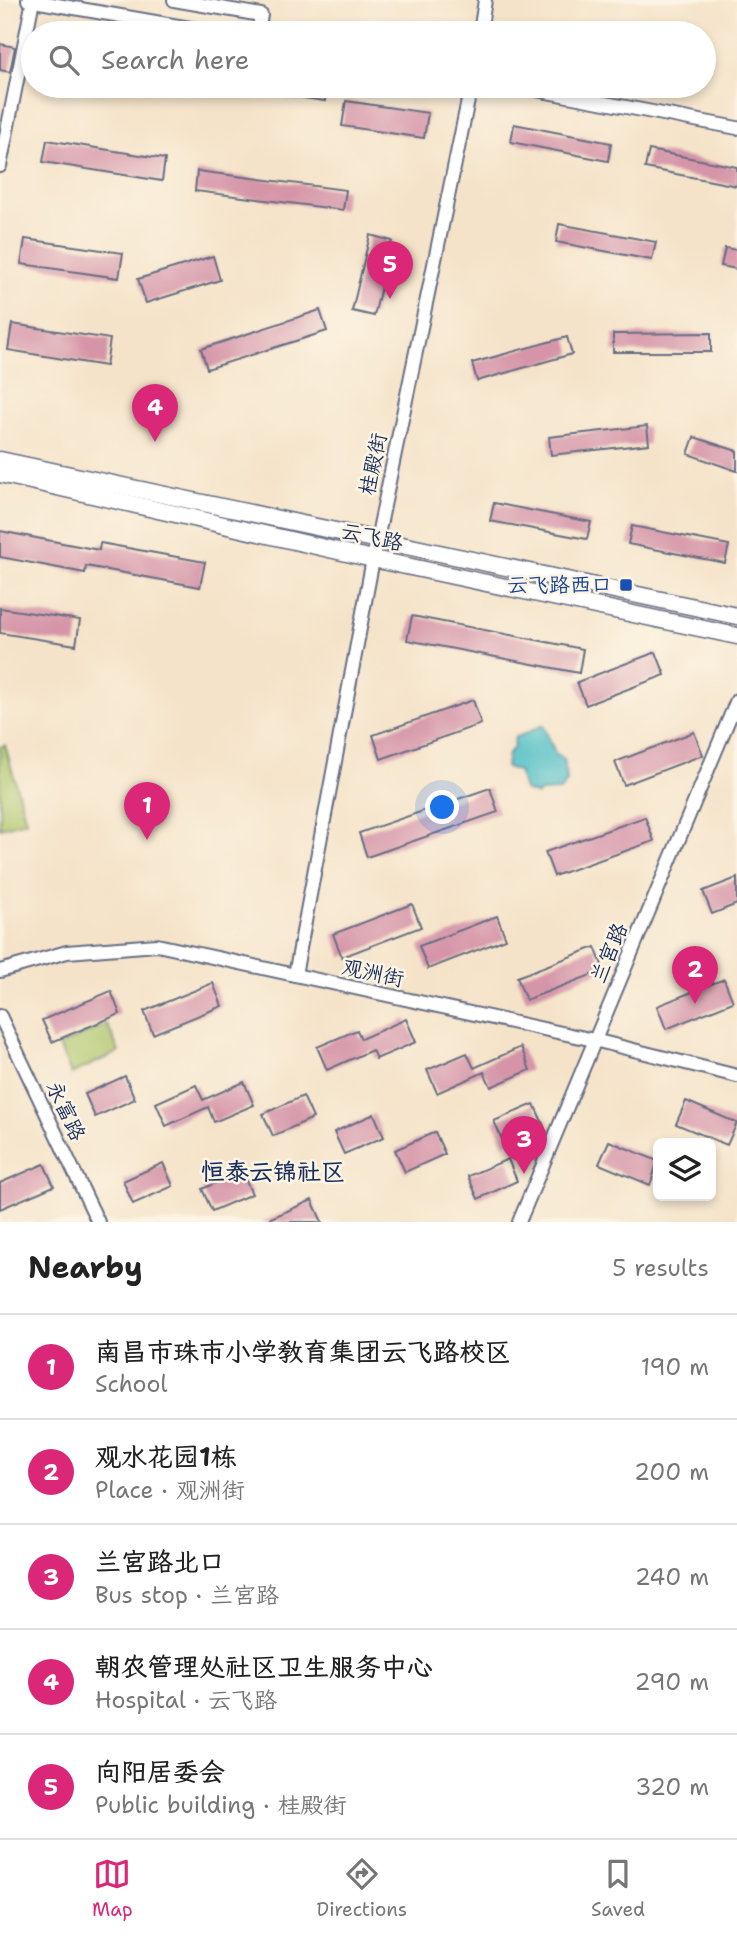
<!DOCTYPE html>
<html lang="en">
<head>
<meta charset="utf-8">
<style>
  :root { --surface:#fff; --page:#f6f6f6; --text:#222; --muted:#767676; --line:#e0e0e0; --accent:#db2777 }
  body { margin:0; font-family:"Shantell Sans","LXGW WenKai TC",sans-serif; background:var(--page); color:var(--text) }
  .controls { position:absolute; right:21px; bottom:21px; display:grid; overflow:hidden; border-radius:10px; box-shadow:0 4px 10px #0003 }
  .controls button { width:63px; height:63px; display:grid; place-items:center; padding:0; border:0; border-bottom:2px solid var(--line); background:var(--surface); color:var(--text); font:35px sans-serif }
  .you { position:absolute; left:443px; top:808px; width:24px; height:24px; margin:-18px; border:5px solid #fff; border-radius:50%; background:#1a73e8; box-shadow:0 0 0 10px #1a73e833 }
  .badge { display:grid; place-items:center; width:46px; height:46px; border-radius:50%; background:var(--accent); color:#fff; font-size:23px; font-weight:700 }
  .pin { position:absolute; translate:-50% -58px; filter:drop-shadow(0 2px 4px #0008) }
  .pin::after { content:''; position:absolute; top:37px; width:24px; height:21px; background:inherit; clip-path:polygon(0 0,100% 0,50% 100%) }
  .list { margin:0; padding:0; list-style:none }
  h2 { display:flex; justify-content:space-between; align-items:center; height:91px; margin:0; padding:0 28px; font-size:30px }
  h2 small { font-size:23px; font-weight:400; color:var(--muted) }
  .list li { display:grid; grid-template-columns:46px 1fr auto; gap:21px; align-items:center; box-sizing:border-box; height:105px; padding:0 28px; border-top:2px solid var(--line) }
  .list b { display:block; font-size:26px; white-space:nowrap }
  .list p { margin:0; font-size:23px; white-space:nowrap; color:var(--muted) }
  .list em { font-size:23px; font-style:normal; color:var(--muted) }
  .icon { flex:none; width:38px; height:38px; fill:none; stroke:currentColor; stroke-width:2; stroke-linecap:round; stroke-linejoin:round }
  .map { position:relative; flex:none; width:737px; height:1222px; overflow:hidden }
  .search { position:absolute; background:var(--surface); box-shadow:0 4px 10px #0003; left:21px; right:21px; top:21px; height:77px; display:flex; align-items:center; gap:18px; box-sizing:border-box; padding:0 24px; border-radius:38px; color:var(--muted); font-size:26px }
  .sheet { height:616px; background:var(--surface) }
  nav { display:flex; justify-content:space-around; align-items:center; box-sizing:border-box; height:98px; border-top:2px solid var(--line); background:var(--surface); font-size:19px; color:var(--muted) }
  nav a { display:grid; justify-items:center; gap:4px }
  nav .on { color:var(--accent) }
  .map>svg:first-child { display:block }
  .green { fill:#adc56a; stroke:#647a64; stroke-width:2 }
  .water { fill:#52c0c7; stroke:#367892; stroke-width:2 }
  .building { fill:#d594a8 }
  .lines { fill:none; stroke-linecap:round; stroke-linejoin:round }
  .minor-casing { stroke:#676e83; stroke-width:16 }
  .major-casing { stroke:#676e83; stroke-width:19 }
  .minor { stroke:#fff; stroke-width:12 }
  .major { stroke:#fff; stroke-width:16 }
  .transit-dot { fill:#1a4fb4; stroke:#fcf5e5; stroke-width:2.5 }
  .labels { text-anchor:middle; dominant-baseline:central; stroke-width:5; stroke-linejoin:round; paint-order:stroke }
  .street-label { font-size:21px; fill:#1b2f5e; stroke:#fcf5e5 }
  .transit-label { font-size:21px; fill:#164399; stroke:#fcf5e5; text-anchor:end }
  .quarter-label { font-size:24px; font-weight:bold; fill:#1b2f5e; stroke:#fcf5e5 }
</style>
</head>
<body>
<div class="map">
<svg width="737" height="1222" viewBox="0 0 737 1222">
  <rect width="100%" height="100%" fill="#fcf5e5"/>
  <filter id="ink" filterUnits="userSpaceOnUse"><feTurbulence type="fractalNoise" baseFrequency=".0143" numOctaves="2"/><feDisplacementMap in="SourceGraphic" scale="14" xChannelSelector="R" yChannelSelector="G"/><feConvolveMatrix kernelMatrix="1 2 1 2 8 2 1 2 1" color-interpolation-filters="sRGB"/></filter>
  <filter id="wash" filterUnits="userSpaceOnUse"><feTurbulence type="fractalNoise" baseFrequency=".00686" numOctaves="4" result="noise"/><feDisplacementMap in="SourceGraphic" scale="28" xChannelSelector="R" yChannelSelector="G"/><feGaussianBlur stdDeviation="1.57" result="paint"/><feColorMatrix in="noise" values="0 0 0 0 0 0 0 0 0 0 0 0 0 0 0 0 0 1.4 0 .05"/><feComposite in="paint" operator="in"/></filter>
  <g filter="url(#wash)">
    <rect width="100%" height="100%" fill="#f5e3c9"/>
    <!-- green -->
    <g class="green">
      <path d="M5 745 26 821 0 828V747Z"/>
      <path d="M107 1024 119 1052 71 1074 59 1046Z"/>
    </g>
    <!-- water -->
    <path class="water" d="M543 725 556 755 564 759 567 781 560 791 540 792 537 795 524 790 518 771 506 767 508 753 513 749 515 737C529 734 534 728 543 725Z"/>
    <g id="blocks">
      <!-- building -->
      <g class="building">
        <path d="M0 44 15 47 10 72 0 70Z"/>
        <path d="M254 86H327L325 101 254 91Z"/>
        <path d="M346 101 428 113 424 138 342 126Z"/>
        <path d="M514 124 611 143 608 161 511 142Z"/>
        <path d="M47 140 165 159 162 181 43 162Z"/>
        <path d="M649 150 737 167V186L645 168Z"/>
        <path d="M197 171 346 190 343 210 195 191Z"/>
        <path d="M559 224 656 242 652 260 556 242Z"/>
        <path d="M370 235 392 241 374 316 352 311Z"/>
        <path d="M25 239 123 253 119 278 21 264Z"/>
        <path d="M725 248 737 250V269L721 266Z"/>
        <path d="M213 256 220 280 146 303 138 279Z"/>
        <path d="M320 310 327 331 207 369 201 349Z"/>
        <path d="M12 324 110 339 106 366 8 350Z"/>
        <path d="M711 333V352H613V334Z"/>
        <path d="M567 337 572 354 477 381 472 363Z"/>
        <path d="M647 426 649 444 551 455 549 437Z"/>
        <path d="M694 437 737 451V471L688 454Z"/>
        <path d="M494 503 591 522 587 539 490 521Z"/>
        <path d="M632 526 729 545 725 563 628 544Z"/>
        <path d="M0 531 99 550 100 543 205 562 200 587 86 566 85 573 0 557Z"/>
        <path d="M0 608 80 620 76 645 0 633Z"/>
        <path d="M412 616 583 649 579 673 407 640Z"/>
        <path d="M656 652 665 675 586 705 577 682Z"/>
        <path d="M473 700 481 724 381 759 373 735Z"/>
        <path d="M694 732 703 755 624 785 615 762Z"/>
        <path d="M490 788 498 812 367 857 359 833Z"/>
        <path d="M645 817 654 841 554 876 545 852Z"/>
        <path d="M737 878V904L712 914 703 891Z"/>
        <path d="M412 904 421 927 342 957 333 934Z"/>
        <path d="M497 916 506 939 428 969 419 946Z"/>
        <path d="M595 947 604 970 526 1000 517 977Z"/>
        <path d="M724 979 733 1002 666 1029 657 1006Z"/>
        <path d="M213 983 222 1006 153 1034 144 1011Z"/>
        <path d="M111 991 120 1014 52 1042 42 1020Z"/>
        <path d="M406 1019 416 1042 376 1059 372 1050 327 1070 317 1047 357 1030 361 1039Z"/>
        <path d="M521 1047 530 1070 491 1087 484 1072 437 1093 427 1070 467 1053 474 1068Z"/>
        <path d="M125 1076 135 1099 95 1117 85 1094Z"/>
        <path d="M244 1082 254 1105 214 1122 208 1107 166 1126 156 1103 196 1085 203 1100Z"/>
        <path d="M303 1096 313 1118 273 1136 263 1114Z"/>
        <path d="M686 1101 737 1123 727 1145 676 1124Z"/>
        <path d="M534 1104 544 1126 504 1144 494 1121Z"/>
        <path d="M374 1114 384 1137 344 1154 334 1132Z"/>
        <path d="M435 1132 445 1154 405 1172 395 1150Z"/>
        <path d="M609 1141 658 1161 650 1185 599 1164Z"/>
        <path d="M508 1159 517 1181 478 1199 468 1176Z"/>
        <path d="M163 1163 173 1186 133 1204 123 1181Z"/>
        <path d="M44 1164 54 1186 0 1209V1183Z"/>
        <path d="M242 1171 252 1194 212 1211 202 1189Z"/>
        <path d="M312 1200 322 1222H262Z"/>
      </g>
    </g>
  </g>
  <g filter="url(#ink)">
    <use href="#blocks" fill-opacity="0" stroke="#676e83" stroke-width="2"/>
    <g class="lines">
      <!-- minor casing -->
      <g class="minor-casing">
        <g id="minor">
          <path d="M28 0 219 33"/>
          <path d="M174 0 261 15 258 33"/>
          <path d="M480 33 485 0"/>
          <path d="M515 86 737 128"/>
          <path d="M0 166 33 0"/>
          <path d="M0 971 67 952 157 945 594 1040 737 1076"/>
          <path d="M295 975 373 559 471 86"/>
          <path d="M0 1016 98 1222"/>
          <path d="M519 1222 737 700"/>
        </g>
      </g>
      <!-- major casing -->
      <g class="major-casing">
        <g id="major">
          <path d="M0 460 737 616"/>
          <path d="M0 474 373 559 737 636"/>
        </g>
      </g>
      <!-- minor -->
      <use href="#minor" class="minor"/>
      <!-- major -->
      <use href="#major" class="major"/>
    </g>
  </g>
  <!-- markers -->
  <rect class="transit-dot" x="619" y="578" width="14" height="14" rx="3.5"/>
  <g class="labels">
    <!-- street labels -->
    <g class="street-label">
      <text transform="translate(373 464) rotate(-78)">桂殿街</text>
      <text transform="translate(372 537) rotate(12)">云飞路</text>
      <text transform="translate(609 953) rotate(-67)">兰宫路</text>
      <text transform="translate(373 973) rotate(12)">观洲街</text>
      <text transform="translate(66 1111) rotate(65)">永富路</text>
    </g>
    <!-- transit labels -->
    <g class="transit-label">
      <text x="612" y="585">云飞路西口</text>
    </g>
    <!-- quarter labels -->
    <g class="quarter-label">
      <text x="273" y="1172">恒泰云锦社区</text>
    </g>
  </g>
</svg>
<div class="controls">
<button><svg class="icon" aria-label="layers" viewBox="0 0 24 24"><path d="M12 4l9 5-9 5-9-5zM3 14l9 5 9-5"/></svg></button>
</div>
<div class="you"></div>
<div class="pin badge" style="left:147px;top:840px">1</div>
<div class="pin badge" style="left:695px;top:1004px">2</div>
<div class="pin badge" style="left:524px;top:1174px">3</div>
<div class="pin badge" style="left:155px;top:442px">4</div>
<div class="pin badge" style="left:390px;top:299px">5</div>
<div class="search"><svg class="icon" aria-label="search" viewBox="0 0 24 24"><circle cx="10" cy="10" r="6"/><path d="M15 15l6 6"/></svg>Search here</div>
</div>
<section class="sheet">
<h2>Nearby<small>5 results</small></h2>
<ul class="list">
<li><span class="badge">1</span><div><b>南昌市珠市小学教育集团云飞路校区</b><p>School</p></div><em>190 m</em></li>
<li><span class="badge">2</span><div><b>观水花园1栋</b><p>Place · 观洲街</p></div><em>200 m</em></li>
<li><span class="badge">3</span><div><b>兰宫路北口</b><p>Bus stop · 兰宫路</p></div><em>240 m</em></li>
<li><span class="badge">4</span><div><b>朝农管理处社区卫生服务中心</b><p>Hospital · 云飞路</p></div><em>290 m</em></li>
<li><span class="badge">5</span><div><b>向阳居委会</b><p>Public building · 桂殿街</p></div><em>320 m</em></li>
</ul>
</section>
<nav>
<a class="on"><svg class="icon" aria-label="map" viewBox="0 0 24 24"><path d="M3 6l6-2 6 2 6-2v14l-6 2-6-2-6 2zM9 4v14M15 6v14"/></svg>Map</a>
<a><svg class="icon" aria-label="directions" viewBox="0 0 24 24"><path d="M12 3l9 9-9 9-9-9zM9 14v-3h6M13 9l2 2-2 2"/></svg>Directions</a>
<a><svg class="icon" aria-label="saved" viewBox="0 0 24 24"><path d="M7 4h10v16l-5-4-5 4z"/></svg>Saved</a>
</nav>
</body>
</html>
